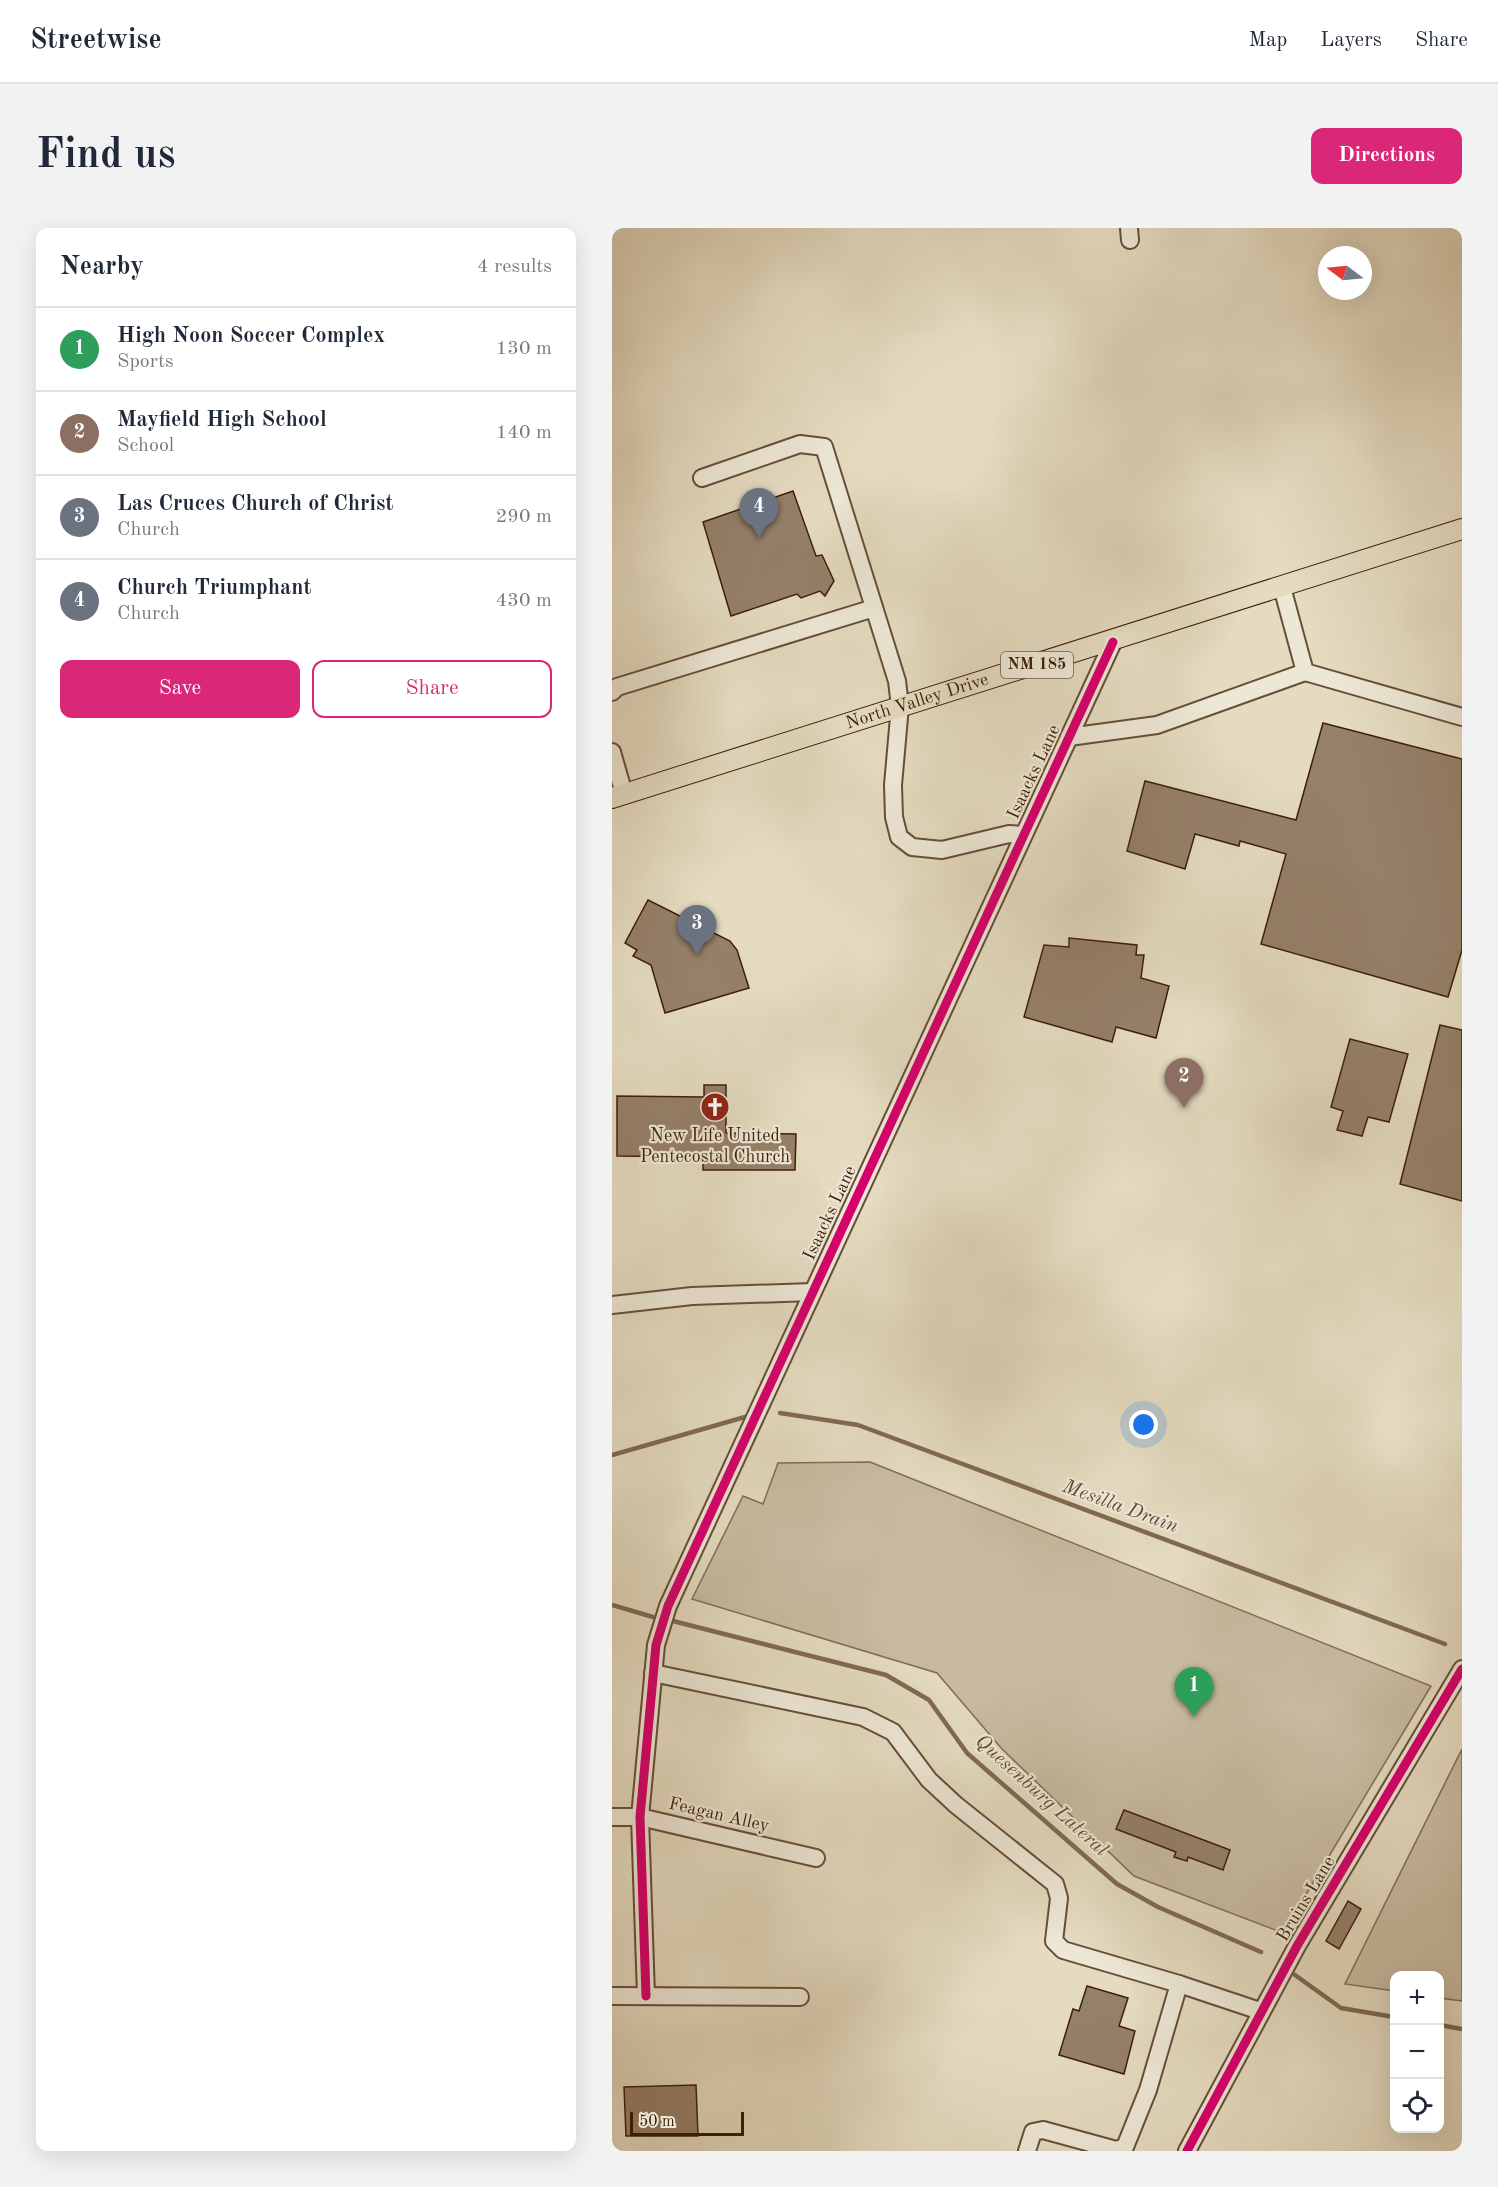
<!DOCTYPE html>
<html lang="en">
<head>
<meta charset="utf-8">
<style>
  :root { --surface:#fff; --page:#f2f2f3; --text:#1f2937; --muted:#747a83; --line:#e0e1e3; --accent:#db2777 }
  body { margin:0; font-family:"Old Standard TT",serif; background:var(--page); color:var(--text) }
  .controls { position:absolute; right:18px; bottom:18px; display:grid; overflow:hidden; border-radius:12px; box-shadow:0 6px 24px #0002 }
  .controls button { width:54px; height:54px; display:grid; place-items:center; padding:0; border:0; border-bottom:2px solid var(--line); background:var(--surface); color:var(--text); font:30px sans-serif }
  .compass { position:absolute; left:706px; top:18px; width:54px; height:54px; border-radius:50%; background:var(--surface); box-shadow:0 6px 24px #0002; rotate:286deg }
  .scale { position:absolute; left:18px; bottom:15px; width:114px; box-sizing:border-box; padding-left:6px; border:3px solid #3f1e0a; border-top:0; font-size:16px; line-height:21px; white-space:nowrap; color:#3f1e0a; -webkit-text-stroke:4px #ede8d6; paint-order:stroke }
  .you { position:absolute; left:532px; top:1197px; width:21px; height:21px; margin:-15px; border:4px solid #fff; border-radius:50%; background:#1a73e8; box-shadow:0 0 0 9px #1a73e833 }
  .badge { display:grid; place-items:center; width:39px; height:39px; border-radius:50%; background:var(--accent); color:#fff; font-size:20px; font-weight:700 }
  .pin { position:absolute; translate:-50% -50px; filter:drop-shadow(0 2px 3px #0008) }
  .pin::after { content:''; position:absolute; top:32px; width:21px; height:18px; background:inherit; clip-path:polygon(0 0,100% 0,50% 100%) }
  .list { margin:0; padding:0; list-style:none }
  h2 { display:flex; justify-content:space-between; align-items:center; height:78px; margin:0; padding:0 24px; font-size:26px }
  h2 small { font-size:20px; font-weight:400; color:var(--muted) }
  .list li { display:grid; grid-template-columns:39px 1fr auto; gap:18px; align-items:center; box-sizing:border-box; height:84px; padding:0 24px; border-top:2px solid var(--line) }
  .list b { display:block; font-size:22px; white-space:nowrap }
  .list p { margin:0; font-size:20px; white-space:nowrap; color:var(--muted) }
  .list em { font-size:20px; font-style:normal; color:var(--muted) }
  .actions { display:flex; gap:12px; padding:18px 24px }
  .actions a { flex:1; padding:14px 0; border:2px solid var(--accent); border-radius:12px; text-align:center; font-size:21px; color:var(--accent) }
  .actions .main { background:var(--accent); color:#fff }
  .icon { flex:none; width:33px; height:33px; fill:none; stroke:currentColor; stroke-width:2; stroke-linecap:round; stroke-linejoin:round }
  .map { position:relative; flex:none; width:850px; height:1923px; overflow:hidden; border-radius:12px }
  header { display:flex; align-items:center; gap:36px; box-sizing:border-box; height:84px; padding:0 30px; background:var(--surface); border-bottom:2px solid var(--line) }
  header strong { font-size:28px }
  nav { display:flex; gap:33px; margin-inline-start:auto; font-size:21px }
  .intro { display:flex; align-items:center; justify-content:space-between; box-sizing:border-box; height:144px; padding:0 36px }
  h1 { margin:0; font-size:42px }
  .button { padding:15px 27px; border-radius:12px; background:var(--accent); color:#fff; font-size:21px; font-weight:700 }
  main { display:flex; gap:36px; padding:0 36px }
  aside { flex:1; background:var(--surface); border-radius:12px; box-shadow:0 6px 24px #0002 }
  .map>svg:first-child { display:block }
  .green { fill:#c8bba1; stroke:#846c56; stroke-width:1.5 }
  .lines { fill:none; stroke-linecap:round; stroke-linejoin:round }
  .stream { stroke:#806952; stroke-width:4.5 }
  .building { fill:#958069; stroke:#3f1e0a; stroke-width:1.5 }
  .minor-casing { stroke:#684d38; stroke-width:20 }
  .major-casing { stroke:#3f1e0a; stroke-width:22 }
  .minor { stroke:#ede8d6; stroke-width:16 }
  .major { stroke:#e4dbc0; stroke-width:20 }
  .cycleway-casing { stroke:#ede8d6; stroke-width:13 }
  .cycleway { stroke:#d6006c; stroke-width:9 }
  .labels { text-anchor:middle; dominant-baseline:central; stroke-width:4.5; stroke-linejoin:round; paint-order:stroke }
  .shield { fill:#ede8d6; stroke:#735b47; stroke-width:1.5 }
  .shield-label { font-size:16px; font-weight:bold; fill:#3f1e0a }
  .street-label { font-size:18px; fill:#3f1e0a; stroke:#ede8d6 }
  .poi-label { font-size:18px; fill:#3f1e0a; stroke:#ede8d6 }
  .water-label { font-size:20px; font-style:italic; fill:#654a34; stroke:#ede8d6 }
</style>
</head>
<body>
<header>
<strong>Streetwise</strong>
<nav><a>Map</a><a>Layers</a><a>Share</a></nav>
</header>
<div class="intro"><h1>Find us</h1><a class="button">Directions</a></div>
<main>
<aside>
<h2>Nearby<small>4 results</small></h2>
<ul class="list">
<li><span class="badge" style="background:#2e9e5b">1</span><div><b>High Noon Soccer Complex</b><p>Sports</p></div><em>130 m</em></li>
<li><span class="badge" style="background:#8d6e63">2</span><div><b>Mayfield High School</b><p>School</p></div><em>140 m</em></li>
<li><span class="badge" style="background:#6b7280">3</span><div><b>Las Cruces Church of Christ</b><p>Church</p></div><em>290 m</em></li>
<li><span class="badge" style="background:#6b7280">4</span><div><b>Church Triumphant</b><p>Church</p></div><em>430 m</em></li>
</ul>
<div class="actions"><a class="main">Save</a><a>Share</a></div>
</aside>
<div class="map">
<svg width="850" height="1923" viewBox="0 0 850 1923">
  <rect width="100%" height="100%" fill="#e4dbc0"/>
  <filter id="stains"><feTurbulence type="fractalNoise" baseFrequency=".00333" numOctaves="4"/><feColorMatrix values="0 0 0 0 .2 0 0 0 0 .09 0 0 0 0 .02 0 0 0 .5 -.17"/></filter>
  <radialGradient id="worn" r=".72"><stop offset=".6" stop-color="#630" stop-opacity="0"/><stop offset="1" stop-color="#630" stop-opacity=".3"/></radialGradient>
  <!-- green -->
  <g class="green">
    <path d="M258 1234 819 1458 671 1705 522 1648 390 1521 325 1445 80 1371 131 1268 151 1276 166 1235Z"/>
    <path d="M850 1521V1773L828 1770V1748H782V1763L733 1756Z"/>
  </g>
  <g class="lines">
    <!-- stream -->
    <g class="stream">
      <path d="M168 1185 246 1197 833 1416"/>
      <path d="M0 1227 133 1189"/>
      <path d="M0 1377 41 1389"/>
      <path d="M61 1393 274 1447 317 1472 355 1525 505 1656 546 1679 649 1724"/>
      <path d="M683 1747 729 1780 782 1789"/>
      <path d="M828 1797 850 1801"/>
    </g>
  </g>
  <!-- building -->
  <g class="building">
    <path d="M181 263 204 328 210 327 222 353 213 368 208 363 189 370 185 366 119 388 91 294Z"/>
    <path d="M711 495 850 531V722L836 769 649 716 674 626 628 613 627 618 583 606 573 641 515 623 533 553 684 592Z"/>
    <path d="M36 672 118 713 125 722 137 760 53 785 39 737 21 728 25 722 13 715Z"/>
    <path d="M457 710 525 717 524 727H532L529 750 557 758 544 810 504 799 500 814 412 789 432 717 457 719Z"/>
    <path d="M828 797 850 802V973L788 956Z"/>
    <path d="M738 811 796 826 777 894 756 889 750 908 725 902 731 883 719 879Z"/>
    <path d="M92 857H114V905L184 906 183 942H91V929L5 928V868L92 869Z"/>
    <path d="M512 1582 618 1622 611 1642 576 1629 575 1633 562 1629 564 1624 504 1601Z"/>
    <path d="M736 1673 749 1681 727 1721 714 1713Z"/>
    <path d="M475 1758 516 1770 507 1798 523 1803 512 1846 447 1827 461 1781 467 1783Z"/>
    <path d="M84 1857 86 1908H14L12 1859Z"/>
  </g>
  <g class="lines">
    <!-- minor casing -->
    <g class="minor-casing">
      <g id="minor">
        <path d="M517 0 518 12"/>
        <path d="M90 250 188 216 212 219 285 453 288 478 281 557 282 589 287 609 300 619 330 622 397 606 411 607"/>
        <path d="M670 359 693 444 850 489"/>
        <path d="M0 464 5 459 262 380"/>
        <path d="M457 509 545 497 693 444"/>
        <path d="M0 524 12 566"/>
        <path d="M0 1077 80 1068 200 1064"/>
        <path d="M41 1445 251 1489 281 1504 317 1552 344 1577 443 1656 447 1670 442 1713 451 1722 567 1756 536 1862 513 1919 504 1922 431 1902 421 1904 415 1923"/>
        <path d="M0 1589H28L204 1630"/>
        <path d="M567 1756 648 1783"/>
        <path d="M0 1768 188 1769"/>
        <path d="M34 1768 28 1589 44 1417 56 1378 501 414"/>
        <path d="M575 1923 685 1718 850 1441"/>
      </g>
    </g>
    <!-- major casing -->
    <g class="major-casing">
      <g id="major">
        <path id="s1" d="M0 570 850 301"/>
      </g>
    </g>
    <!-- minor -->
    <use href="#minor" class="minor"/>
    <!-- major -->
    <use href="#major" class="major"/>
    <!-- cycleway casing -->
    <g class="cycleway-casing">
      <g id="cycleway">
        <path d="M34 1768 28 1589 44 1417 56 1378 501 414"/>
        <path d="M575 1923 685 1718 850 1441"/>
      </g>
    </g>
    <!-- cycleway -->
    <use href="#cycleway" class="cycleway"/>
  </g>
  <!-- icons -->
  <defs>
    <g id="church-disc" transform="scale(1.5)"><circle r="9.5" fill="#8f2418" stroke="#ede8d6"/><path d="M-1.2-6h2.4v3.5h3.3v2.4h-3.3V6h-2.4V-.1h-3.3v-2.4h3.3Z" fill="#fff"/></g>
  </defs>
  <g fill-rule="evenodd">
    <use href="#church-disc" x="103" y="879"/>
  </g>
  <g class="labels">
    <!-- shield labels -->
    <rect class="shield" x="389" y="424" width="72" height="26" rx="4.5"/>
    <g class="shield-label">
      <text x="425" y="437">NM 185</text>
    </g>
    <!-- street labels -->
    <g class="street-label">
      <text stroke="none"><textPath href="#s1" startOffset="320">North Valley Drive</textPath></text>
      <text transform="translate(422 544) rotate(-65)">Isaacks Lane</text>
      <text transform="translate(218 985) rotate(-65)">Isaacks Lane</text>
      <text transform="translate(107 1587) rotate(13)">Feagan Alley</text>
      <text transform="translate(694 1671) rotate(-59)">Bruins Lane</text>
    </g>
    <!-- poi labels -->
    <g class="poi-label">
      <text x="103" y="908">New Life United<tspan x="103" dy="21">Pentecostal Church</tspan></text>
    </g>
    <!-- water labels -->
    <g class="water-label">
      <text transform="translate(508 1279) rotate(20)">Mesilla Drain</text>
      <text transform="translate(429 1568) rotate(42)">Quesenburg Lateral</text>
    </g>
  </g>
  <rect width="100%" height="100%" filter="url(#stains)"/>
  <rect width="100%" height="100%" fill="url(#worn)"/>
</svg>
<div class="controls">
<button>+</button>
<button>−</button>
<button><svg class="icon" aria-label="locate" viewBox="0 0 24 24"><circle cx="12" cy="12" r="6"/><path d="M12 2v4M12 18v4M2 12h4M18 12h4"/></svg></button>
</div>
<svg class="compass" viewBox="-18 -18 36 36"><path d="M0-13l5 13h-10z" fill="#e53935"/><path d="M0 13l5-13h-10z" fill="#747a83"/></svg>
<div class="scale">50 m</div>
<div class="you"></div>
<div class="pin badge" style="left:582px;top:1489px;background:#2e9e5b">1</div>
<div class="pin badge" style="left:572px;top:880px;background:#8d6e63">2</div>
<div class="pin badge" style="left:85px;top:727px;background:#6b7280">3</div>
<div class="pin badge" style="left:147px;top:310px;background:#6b7280">4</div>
</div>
</main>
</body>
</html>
